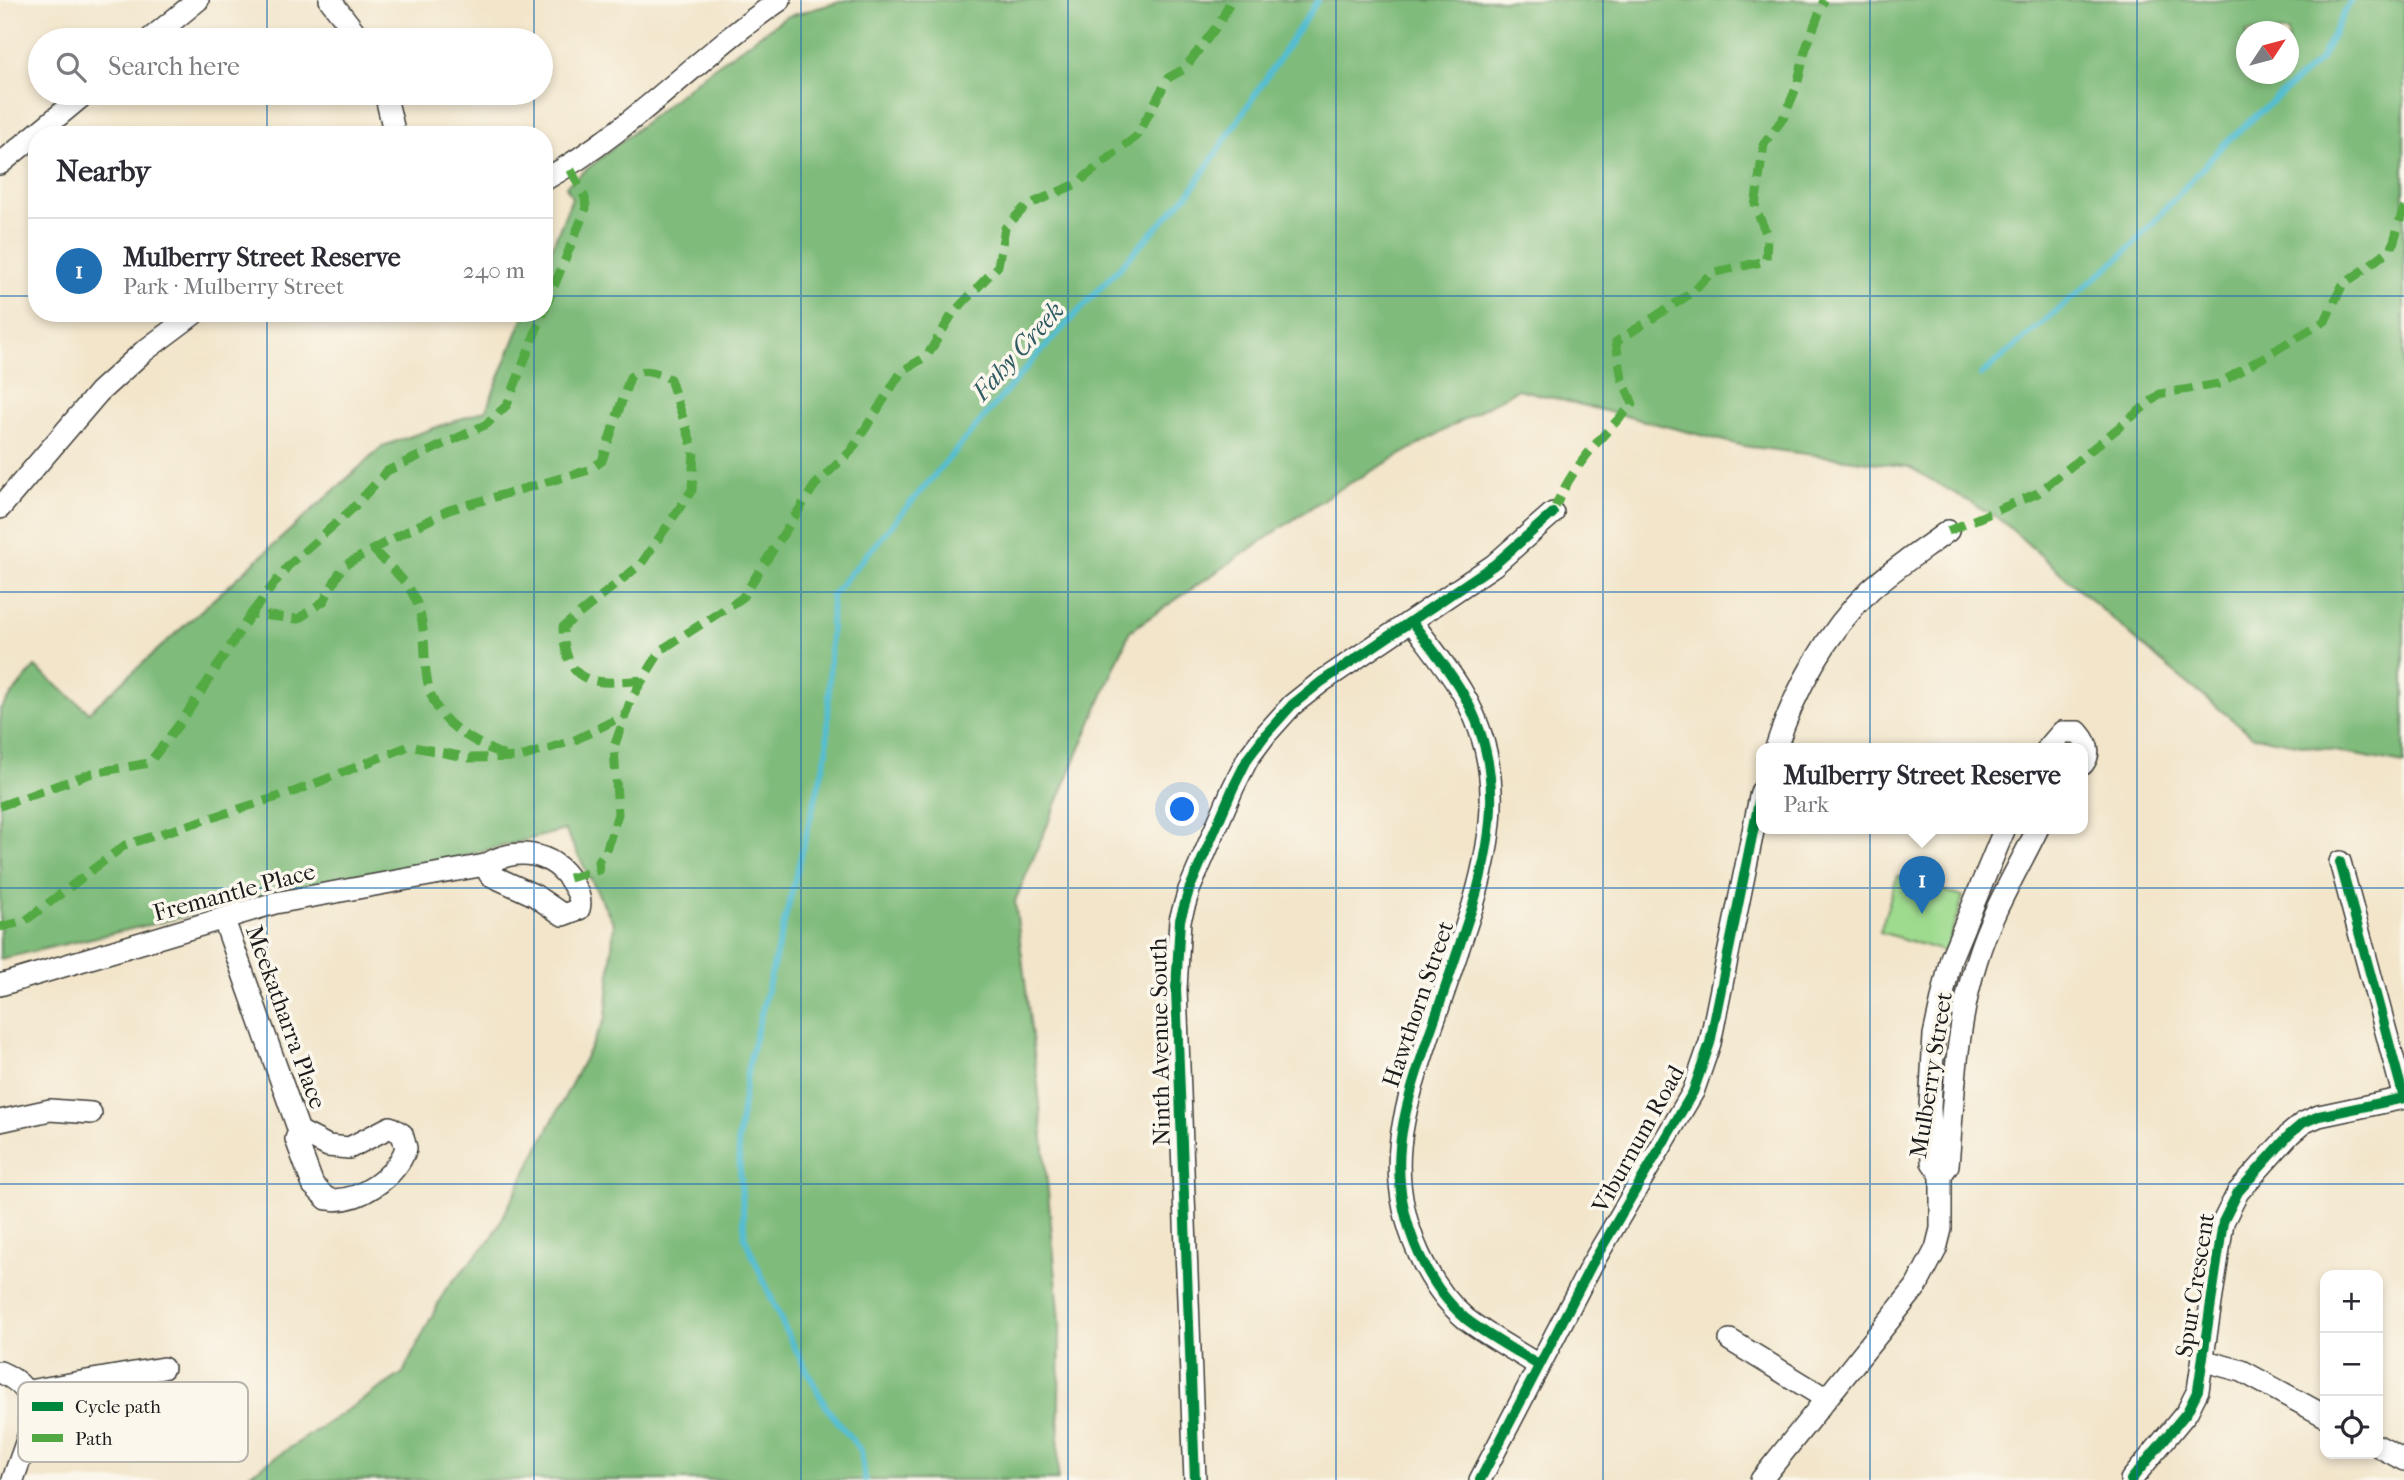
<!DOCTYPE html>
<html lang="en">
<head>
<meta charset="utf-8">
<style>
  :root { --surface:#fff; --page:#f7f7f7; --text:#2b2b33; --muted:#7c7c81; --line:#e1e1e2; --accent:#1f6fb2 }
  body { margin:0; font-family:"IM FELL French Canon",serif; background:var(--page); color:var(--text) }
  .controls { position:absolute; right:21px; bottom:21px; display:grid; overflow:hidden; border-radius:14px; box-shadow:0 4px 10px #0003 }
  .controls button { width:63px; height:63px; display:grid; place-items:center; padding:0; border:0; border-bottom:2px solid var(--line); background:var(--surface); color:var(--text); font:35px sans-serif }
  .compass { position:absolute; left:2236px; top:21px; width:63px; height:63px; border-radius:50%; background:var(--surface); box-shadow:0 4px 10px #0003; rotate:54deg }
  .you { position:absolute; left:1183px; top:810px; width:24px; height:24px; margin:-18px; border:5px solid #fff; border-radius:50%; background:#1a73e8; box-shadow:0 0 0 10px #1a73e833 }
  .badge { display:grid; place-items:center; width:46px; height:46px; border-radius:50%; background:var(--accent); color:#fff; font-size:23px; font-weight:700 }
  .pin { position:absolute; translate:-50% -58px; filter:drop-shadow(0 2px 4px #0008) }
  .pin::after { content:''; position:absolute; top:37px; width:24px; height:21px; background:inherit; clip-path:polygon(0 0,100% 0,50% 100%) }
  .popup { position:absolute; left:1756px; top:743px; width:332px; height:91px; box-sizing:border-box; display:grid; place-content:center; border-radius:14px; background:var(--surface); filter:drop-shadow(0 2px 5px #0005); font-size:23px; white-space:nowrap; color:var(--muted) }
  .popup b { font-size:26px; color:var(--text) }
  .popup::after { content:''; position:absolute; left:50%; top:100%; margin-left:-14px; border:14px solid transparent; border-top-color:var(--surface) }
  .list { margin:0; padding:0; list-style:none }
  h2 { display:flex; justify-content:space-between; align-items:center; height:91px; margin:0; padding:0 28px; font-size:30px }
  h2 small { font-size:23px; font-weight:400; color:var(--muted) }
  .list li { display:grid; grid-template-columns:46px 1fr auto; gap:21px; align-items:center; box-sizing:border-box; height:105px; padding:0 28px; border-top:2px solid var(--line) }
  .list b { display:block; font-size:26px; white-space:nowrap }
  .list p { margin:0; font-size:23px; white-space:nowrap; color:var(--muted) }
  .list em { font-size:23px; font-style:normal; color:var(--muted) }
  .icon { flex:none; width:38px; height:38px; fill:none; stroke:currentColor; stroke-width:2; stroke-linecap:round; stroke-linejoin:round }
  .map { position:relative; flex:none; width:2404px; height:1480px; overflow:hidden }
  .search { position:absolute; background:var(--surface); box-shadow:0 4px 10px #0003; left:28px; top:28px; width:525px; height:77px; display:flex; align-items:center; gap:18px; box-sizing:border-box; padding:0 24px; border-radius:38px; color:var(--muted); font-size:26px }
  .panel { position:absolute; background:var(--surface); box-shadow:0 4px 10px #0003; left:28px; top:126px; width:525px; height:196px; border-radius:28px }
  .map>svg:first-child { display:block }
  .green { fill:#9fdb8f; stroke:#5e7c56; stroke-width:2 }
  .forest { fill:#7fbb7a; stroke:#4e6c4b; stroke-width:2; fill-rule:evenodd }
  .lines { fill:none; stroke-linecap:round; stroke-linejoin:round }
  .stream { stroke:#54bdd1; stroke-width:6 }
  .minor-casing { stroke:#3c3a36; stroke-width:24 }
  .minor { stroke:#fff; stroke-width:21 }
  .quiet { stroke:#52a943; stroke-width:9; stroke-dasharray:18 9; stroke-linecap:butt }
  .cycleway-casing { stroke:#fbf7ec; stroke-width:15 }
  .cycleway { stroke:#00873e; stroke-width:10 }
  .grid { fill:none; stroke:#1f6fb2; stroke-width:2; stroke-opacity:0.55 }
  .labels { text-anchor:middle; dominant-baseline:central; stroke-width:7; stroke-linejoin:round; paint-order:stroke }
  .street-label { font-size:24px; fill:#1c1c1c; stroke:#fbf7ec }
  .water-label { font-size:26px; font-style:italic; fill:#325c64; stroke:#fbf7ec }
  .key { fill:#fbf7ec; stroke:#b8b5ae; stroke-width:2 }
  .key-label { font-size:19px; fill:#1c1c1c }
</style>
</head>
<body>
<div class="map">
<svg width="2404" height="1480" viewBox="0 0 2404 1480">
  <rect width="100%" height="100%" fill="#fbf7ec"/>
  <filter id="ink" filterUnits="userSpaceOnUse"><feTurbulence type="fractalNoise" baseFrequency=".0143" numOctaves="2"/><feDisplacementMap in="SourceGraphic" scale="14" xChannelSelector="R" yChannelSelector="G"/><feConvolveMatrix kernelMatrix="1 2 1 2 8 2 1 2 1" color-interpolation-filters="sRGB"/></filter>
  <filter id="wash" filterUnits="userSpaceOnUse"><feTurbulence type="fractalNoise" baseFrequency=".00686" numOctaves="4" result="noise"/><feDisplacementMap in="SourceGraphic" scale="28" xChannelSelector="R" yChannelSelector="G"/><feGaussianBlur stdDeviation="1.57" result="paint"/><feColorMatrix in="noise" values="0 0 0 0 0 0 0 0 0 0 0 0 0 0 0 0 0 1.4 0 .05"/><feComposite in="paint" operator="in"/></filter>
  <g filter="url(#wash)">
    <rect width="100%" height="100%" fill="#f2e5ca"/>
    <!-- green -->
    <path class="green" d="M1897 876 1963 897 1946 952 1880 932Z"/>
    <!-- forest -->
    <path class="forest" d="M846 0H2404V764L2253 736 2161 662 2001 520 1909 467 1744 446 1518 389 1331 494 1130 631 1015 901 1038 1085 1060 1321 1058 1480H241L403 1373 445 1290 492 1238 606 1017 614 924 565 830 390 875 245 903 0 959V709L35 667 89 712 383 446 486 410 525 313H544V267L572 198 566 186 711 69 786 17ZM2246 32H2288V74H2246Z"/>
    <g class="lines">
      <!-- stream -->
      <g class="stream">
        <path d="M1981 375 2126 252 2225 143 2320 60 2351 0"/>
        <path d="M865 1480 861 1451 826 1407 785 1329 745 1238 738 1141 748 1066 827 752 832 595 1033 360 1191 191 1318 0"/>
      </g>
    </g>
  </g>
  <g filter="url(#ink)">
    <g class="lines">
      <!-- minor casing -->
      <g class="minor-casing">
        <g id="minor">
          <path d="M330 0 361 40"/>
          <path d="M149 40 198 0"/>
          <path d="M385 93 395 135"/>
          <path d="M0 164 86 93"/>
          <path d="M544 180C632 131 698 56 780 0"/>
          <path d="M0 508 99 392 143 352 195 313"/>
          <path d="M1412 622C1429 645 1448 668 1462 692 1503 762 1495 831 1473 905 1459 947 1445 990 1430 1032 1403 1113 1382 1171 1419 1254 1430 1278 1446 1302 1466 1319 1488 1336 1515 1350 1538 1365"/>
          <path d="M1776 748C1794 691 1827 632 1870 590 1894 568 1923 550 1948 531"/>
          <path d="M2048 748 2062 732H2078C2087 742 2092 752 2083 764"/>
          <path d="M224 920 299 1131 296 1139 313 1185 327 1199C358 1204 396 1177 406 1148L402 1134 390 1127 349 1148 328 1146 299 1131"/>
          <path d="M0 985 275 903 485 865C515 847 552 850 572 883 577 891 582 899 579 909L563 915 534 895 490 875 485 865"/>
          <path d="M0 1121 50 1110 91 1113"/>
          <path d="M1941 1175 1948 1165C1954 1096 1956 1025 1977 959 1991 913 2017 871 2038 828"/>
          <path d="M1730 1340 1825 1398"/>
          <path d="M2205 1361 2242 1371 2325 1416"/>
          <path d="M0 1372C54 1395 26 1438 13 1480"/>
          <path d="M28 1391 163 1368"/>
          <path d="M2378 1446 2404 1460"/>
          <path d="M1195 1480 1176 989 1180 920 1189 890 1233 788 1248 758 1266 734 1292 705 1321 682 1494 565 1553 513"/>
          <path d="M1480 1480 1592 1264 1693 1092 1710 1043 1761 792"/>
          <path d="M1761 1480 1916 1287 1936 1249 1941 1229V1175L1932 1162 1930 1107 1934 1035 1951 958 2005 828"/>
          <path d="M2131 1480 2187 1412 2198 1390 2223 1222 2238 1192 2290 1134 2303 1123 2319 1116 2404 1098 2340 862"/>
        </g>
      </g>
      <!-- minor -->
      <use href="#minor" class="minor"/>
      <!-- quiet -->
      <g class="quiet">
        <path d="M544 311 586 208 585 198 569 166"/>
        <path d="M1553 513C1568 471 1602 436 1633 404L1622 379 1616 342 1693 292 1711 273 1766 261 1767 235 1755 207 1764 144 1784 117 1797 86 1805 51 1824 0"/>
        <path d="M1948 531 2038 493 2160 394 2218 384 2325 321 2342 286 2392 248 2404 207"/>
        <path d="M373 549C385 563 404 578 412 593 423 612 424 635 425 656 426 717 454 732 505 756"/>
        <path d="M251 614 288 566 352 509 387 471 487 424 507 405 543 313"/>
        <path d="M0 806 92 773 149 763 184 718 251 614 298 619 324 601 343 566 390 540 449 510 589 470 602 461 630 377C646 367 654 371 670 379L694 451 692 490 641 564 563 627C565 686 592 685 642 680"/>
        <path d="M569 878 599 870 598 861 605 854 618 814 614 747 631 699 661 650 742 598 815 485 851 451 902 371 927 356 953 313 998 266 1005 228 1026 206 1076 184 1137 136 1168 78 1184 69 1221 21 1231 0"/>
        <path d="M0 927 25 921 125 845 296 791 409 746 470 758 521 757 575 740 625 715"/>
      </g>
      <!-- cycleway casing -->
      <g class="cycleway-casing">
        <g id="cycleway">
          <path d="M1412 622C1429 645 1448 668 1462 692 1503 762 1495 831 1473 905 1459 947 1445 990 1430 1032 1403 1113 1382 1171 1419 1254 1430 1278 1446 1302 1466 1319 1488 1336 1515 1350 1538 1365"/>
          <path d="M1195 1480 1176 989 1180 920 1189 890 1233 788 1248 758 1266 734 1292 705 1321 682 1494 565 1553 513"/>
          <path d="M1480 1480 1592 1264 1693 1092 1710 1043 1761 792"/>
          <path d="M2131 1480 2187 1412 2198 1390 2223 1222 2238 1192 2290 1134 2303 1123 2319 1116 2404 1098 2340 862"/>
        </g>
      </g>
      <!-- cycleway -->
      <use href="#cycleway" class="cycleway"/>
    </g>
  </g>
  <!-- grid -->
  <path class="grid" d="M267 0V40M534 0V40M801 0V1480M1068 0V1480M1336 0V1480M1603 0V1480M1870 0V1480M2137 0V1480M267 93V135M534 93V135M0 296H37M544 296H2404M267 313V1480M534 313V1480M0 592H2404M0 888H2404M0 1184H2404"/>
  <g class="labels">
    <!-- street labels -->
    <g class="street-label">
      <text transform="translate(234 892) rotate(-15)">Fremantle Place</text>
      <text transform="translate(1418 1004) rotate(-71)">Hawthorn Street</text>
      <text transform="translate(286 1017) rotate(70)">Meekatharra Place</text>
      <text transform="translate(1160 1042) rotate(-91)">Ninth Avenue South</text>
      <text transform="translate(1931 1075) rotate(-81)">Mulberry Street</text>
      <text transform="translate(1638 1139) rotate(-61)">Viburnum Road</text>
      <text transform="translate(2195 1285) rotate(-81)">Spur Crescent</text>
    </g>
    <!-- water labels -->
    <g class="water-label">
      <text transform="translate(1018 351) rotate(-48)">Fahy Creek</text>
    </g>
  </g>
  <!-- legend -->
  <rect x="18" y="1382" width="230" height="80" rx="10" class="key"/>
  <rect x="32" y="1402" width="31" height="9" fill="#00873e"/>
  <rect x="32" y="1434" width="31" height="8" fill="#52a943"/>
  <g class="key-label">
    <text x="75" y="1413">Cycle path</text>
    <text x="75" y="1445">Path</text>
  </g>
</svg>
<div class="controls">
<button>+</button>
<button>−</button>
<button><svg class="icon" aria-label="locate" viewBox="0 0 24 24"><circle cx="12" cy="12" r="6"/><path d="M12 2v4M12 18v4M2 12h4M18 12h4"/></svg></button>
</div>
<svg class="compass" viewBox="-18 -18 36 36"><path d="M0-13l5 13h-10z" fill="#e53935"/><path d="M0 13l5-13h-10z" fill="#7c7c81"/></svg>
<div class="you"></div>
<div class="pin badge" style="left:1922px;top:914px">1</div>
<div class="popup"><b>Mulberry Street Reserve</b>Park</div>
<div class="search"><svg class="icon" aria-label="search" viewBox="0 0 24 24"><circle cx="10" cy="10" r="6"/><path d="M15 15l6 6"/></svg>Search here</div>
<section class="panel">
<h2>Nearby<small></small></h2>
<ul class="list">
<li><span class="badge">1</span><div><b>Mulberry Street Reserve</b><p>Park · Mulberry Street</p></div><em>240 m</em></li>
</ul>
</section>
</div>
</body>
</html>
